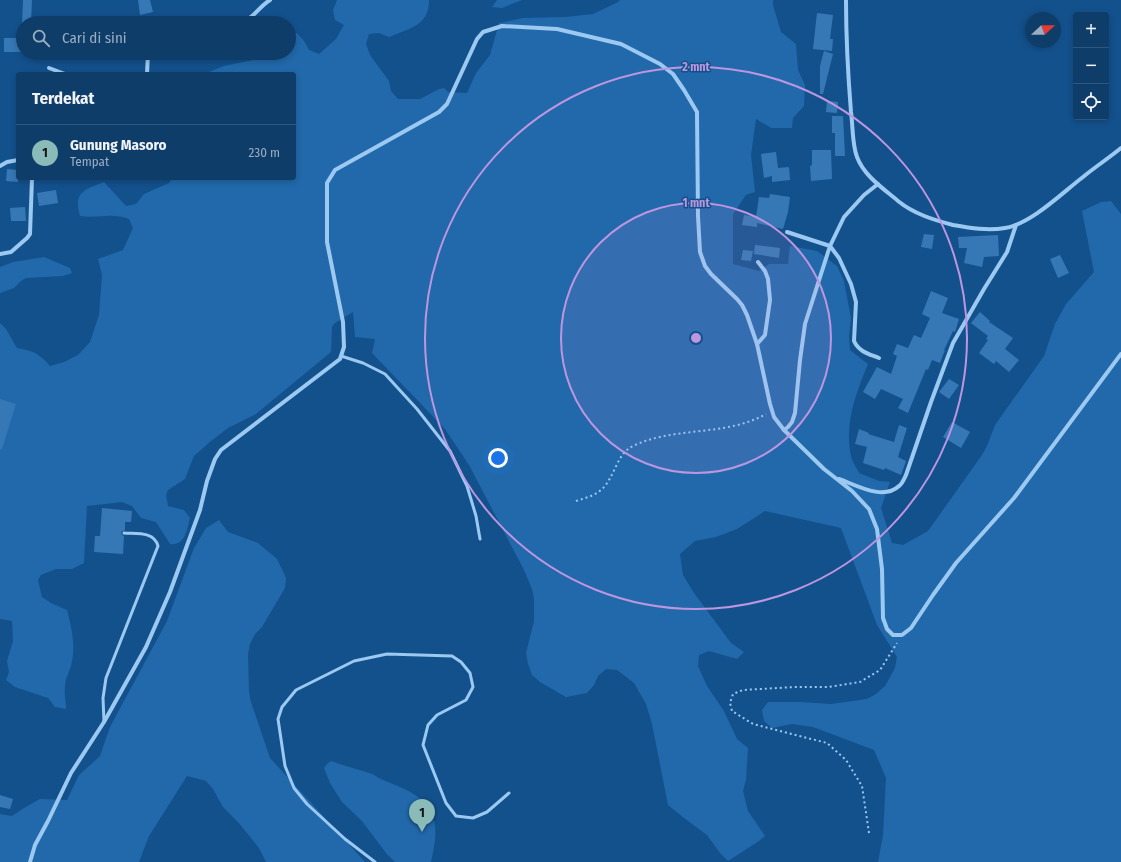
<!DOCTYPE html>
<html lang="id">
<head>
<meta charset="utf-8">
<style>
  :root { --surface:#0e3d6a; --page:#174470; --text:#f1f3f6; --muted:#9baec1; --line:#2e567e; --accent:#8bbbb9 }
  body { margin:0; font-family:"Fira Sans Condensed",sans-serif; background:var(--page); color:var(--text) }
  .controls { position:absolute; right:12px; top:12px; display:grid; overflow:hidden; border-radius:4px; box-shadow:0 2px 6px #0003 }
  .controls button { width:36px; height:36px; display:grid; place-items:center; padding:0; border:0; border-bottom:1px solid var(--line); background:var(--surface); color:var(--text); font:20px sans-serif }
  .compass { position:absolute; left:1025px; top:12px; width:36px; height:36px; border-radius:50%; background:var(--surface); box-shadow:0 2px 6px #0003; rotate:68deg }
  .you { position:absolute; left:498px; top:458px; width:14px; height:14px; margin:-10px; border:3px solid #fff; border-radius:50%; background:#1a73e8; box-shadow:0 0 0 6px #1a73e833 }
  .badge { display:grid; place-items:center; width:26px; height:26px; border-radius:50%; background:var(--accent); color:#111; font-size:13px; font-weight:700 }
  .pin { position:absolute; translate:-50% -33px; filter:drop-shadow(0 1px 2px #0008) }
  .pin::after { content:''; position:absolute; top:21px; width:14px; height:12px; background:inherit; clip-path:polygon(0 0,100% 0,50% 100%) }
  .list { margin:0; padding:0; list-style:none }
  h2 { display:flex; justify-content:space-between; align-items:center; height:52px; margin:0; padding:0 16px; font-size:17px }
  h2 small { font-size:13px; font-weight:400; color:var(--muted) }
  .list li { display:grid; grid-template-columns:26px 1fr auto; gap:12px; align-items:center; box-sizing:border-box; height:56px; padding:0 16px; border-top:1px solid var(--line) }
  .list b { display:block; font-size:15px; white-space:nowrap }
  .list p { margin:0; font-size:13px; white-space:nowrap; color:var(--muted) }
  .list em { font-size:13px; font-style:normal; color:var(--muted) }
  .icon { flex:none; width:22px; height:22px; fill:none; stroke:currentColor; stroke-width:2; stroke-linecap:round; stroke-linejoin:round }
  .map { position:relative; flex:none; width:1121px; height:862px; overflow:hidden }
  .search { position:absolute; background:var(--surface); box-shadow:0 2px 6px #0003; left:16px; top:16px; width:280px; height:44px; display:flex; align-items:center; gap:10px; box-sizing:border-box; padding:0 14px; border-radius:22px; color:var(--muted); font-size:15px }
  .panel { position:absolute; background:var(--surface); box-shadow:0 2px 6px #0003; left:16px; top:72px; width:280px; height:108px; border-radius:4px }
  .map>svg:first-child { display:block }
  .green { fill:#2169ab }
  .building { fill:#3678b5 }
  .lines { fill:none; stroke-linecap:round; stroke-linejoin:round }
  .path { stroke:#9cc9f1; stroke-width:2; stroke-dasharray:2 3; stroke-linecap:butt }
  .service { stroke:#9cc9f1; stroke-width:3 }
  .minor { stroke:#9cc9f1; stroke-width:4 }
  .ring { fill:none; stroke:#bd96df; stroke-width:2 }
  .centre { fill:#bd96df; stroke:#13518d; stroke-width:2 }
  .ring-label { font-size:12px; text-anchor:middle; font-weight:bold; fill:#bd96df; stroke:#13518d; stroke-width:3; stroke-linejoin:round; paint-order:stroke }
</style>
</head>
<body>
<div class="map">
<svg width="1121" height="862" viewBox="0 0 1121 862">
  <rect width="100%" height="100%" fill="#13518d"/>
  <!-- green -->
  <g class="green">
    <path d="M337 0H429C429 26 410 28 389 37L379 33 369 34 366 44 370 55 389 81 391 91 398 99H420L439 89 444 88 448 92 467 93 476 73 490 55 499 23 523 18 565 17 593 14 618 2 620 0H773V5L781 32 796 44 798 70 805 85 804 106 793 118 792 128H771L756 119 751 155 755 192 746 195 733 214V264L759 271 769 264H788L790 246 817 251 837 266 844 281 851 318 849 337 850 350 868 364C856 393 844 424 851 456 852 462 857 468 859 473L879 481 890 482 881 508 892 543 903 545 928 531 982 455 987 446 995 425 1044 356 1055 324 1066 304 1094 272 1082 211 1101 202 1111 201 1121 214V862H878L883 835 886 778 874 750 813 727 792 724 772 728 764 721 762 710 768 702H799L831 704 867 699 876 694 885 686 895 668 897 657 877 625 841 528 765 511 737 529 716 537 695 541 680 554 683 575 694 593 731 643 744 652 737 659 709 651 699 655 698 666 707 686 724 711 737 739 748 748 746 780 743 791 748 811 765 836 759 841 728 861 720 853 707 835 684 818 668 805 652 724 646 704 634 683 617 670 606 669 598 676 594 685 587 693 566 697 540 682 532 675 528 664 526 653 534 621V599L532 589 524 570 469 465 445 429 372 353 375 339 355 337 353 312 335 323 332 327 331 352 256 414 228 428 211 441 194 456 185 479 168 490 166 495 168 506 184 510 190 518C187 530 185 546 170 544L156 522 141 518 132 506 122 502 87 506 84 563 72 569H56L41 575 38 580 42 597 51 603 67 610C72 630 76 646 71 666 69 673 65 679 65 687 64 694 66 701 66 709L55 707 48 698 15 687 6 680 9 672 7 661 13 641 12 621 0 619V323L6 329 17 348C33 351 39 353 50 366L64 362 78 355 90 342 99 315 102 275 98 259 123 250 133 228 129 219C111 212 98 219 80 216 73 192 84 190 104 182L126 206 136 204 144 194 169 183 172 178H294V74H204L224 66 259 59 265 53H289V36L297 33 304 41 309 50 319 54 336 39 344 25 335 20 333 10Z"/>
    <path d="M497 0H522L502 8 492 7Z"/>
    <path d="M44 257 70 268 72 273 63 276 26 278 21 281 14 288 0 293V267L13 262Z"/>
    <path d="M219 520 228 532 258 543 277 559 286 578 285 588 262 627 255 634 250 644 248 654 249 692 251 702 270 758 365 862H266L259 848 238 822 223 807 213 789 206 781 187 776 149 836 139 862H0V814L12 816 24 808 40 799 67 800 79 775 100 756 110 727 167 621 194 548 206 528Z"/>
    <path d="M331 761C344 766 357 769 369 773 374 774 378 778 383 780 402 788 424 794 433 817 438 831 434 848 431 862H395L386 853 362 821 342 802 330 783 324 768 327 764Z"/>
  </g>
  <!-- building -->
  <g class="building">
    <path d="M23 0H32L31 23H22Z"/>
    <path d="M138 0H150L153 12 140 15Z"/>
    <path d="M817 13 833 15 830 39H833L832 51 813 49Z"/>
    <rect x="4" y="38" width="19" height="14"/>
    <path d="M824 51 833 54 823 94H820V66Z"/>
    <path d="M827 101 838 102 837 113 826 112Z"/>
    <path d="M832 116H843L845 156H835V133H832Z"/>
    <path d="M812 150H831L832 179 811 181 810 166 812 165Z"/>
    <path d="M776 152 778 168 789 167 790 180 772 182V176L764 178 761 154Z"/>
    <path d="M7 169 18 170V182L6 181Z"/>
    <path d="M56 190 58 203 39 206 37 193Z"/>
    <path d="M770 194 790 197 788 212 783 229 757 223V227L742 225 744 215 756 217 759 197 769 198Z"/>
    <path d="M25 207 26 221H11L10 208Z"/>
    <path d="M924 234 934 235 932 249 921 247Z"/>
    <path d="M998 235 999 256 984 257 982 267 964 263 967 248H959L958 237Z"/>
    <path d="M755 245 780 248 779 258 754 254Z"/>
    <path d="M743 250 753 251 751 261 741 260Z"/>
    <path d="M1060 255 1069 273 1058 278 1050 259Z"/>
    <path d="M931 291 948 298 942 313 959 319 955 332 953 331 944 350H945L940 363 932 360 928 370 926 369 908 413 898 408 903 399 881 389 875 399 863 392 877 367 891 374 897 356 893 354 897 344 908 348 914 335 921 338 930 318 922 314Z"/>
    <path d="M980 312 990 321 989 322 1013 338 1005 349 1019 360 1009 372 996 361 994 364 979 353 988 340 986 339 988 336 971 323Z"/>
    <path d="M949 379 959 385 949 399 939 392Z"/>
    <path d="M0 399 16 404 2 449H0Z"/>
    <path d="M952 422 970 432 961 448 943 437Z"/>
    <path d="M899 425 907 428 898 457 906 461 901 475 885 468 884 470 863 463 867 447 855 444 859 429 869 433 868 434 894 442Z"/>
    <path d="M102 508 132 511 131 522H125V530L121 532 122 535 124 536 123 554 94 552 95 536H100Z"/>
    <path d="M0 795 13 799 10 809 0 807Z"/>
  </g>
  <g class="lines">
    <!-- path -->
    <g class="path">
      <path d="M576 501C585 498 594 496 601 490 615 478 616 454 633 446 674 426 725 437 766 414"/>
      <path d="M869 833 862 786 846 760 827 743 753 724 732 711 730 703 733 694 743 690 795 687H828L860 682 880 670 897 643"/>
    </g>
    <!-- service -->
    <g class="service">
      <path d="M341 356 363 363 385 374 417 409 450 451 467 486 476 516 480 539"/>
      <path d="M104 722 103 698 106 678 158 546C154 531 136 534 124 533"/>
      <path d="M375 862 345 839 307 804 294 788 285 766 278 719 282 707 296 690 354 661 387 654 452 656 461 662 470 673 473 687 466 700 437 715 428 725 423 745 446 803 456 816 473 818 487 812 509 793"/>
    </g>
    <!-- minor -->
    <g class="minor">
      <path d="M846 0C846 38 848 75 851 112 853 126 852 144 857 157 864 176 884 189 898 201 914 214 934 220 953 225 970 228 988 231 1005 228 1031 224 1062 193 1083 177 1095 167 1109 158 1121 148"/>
      <path d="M237 23C253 21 257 8 270 0"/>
      <path d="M49 68 65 74"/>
      <path d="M147 74 148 53"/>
      <path d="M0 166 7 162 18 160"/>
      <path d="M787 232 830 246 839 258 851 284 856 302 854 341C859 352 869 354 879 358"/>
      <path d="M0 254 11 252 27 238 30 234 32 178"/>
      <path d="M757 344 765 335 770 300 768 279 765 271 758 262"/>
      <path d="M784 430 788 427 792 422 795 413 800 360 805 324 830 246 844 217 864 195 878 184"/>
      <path d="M839 479C856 485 883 501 899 486 902 484 904 479 906 475L931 402 953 343 984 289 1007 252 1016 225"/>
      <path d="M30 862 35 845 48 821 71 773 104 722 146 647 170 592 200 510 207 481 215 459 221 450 340 359 344 347 343 322 327 242V183L335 170 439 112 447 104 477 39 483 32 502 26 557 29 621 44 660 64 673 74 684 90 697 112 698 216 700 252 705 266 711 274 737 299 742 305 747 315 757 344 770 404 774 417 784 430 824 469 852 491 869 509 877 529 882 569 883 618 887 629 893 635H902L911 628 933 595 956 563 1014 498 1121 354"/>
    </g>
  </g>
  <!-- distance rings -->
  <circle cx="696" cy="338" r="135" fill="#bd96df" fill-opacity=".12"/>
  <g class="ring">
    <circle cx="696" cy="338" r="135"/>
    <circle cx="696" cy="338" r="271"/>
  </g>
  <circle cx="696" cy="338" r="6" class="centre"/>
  <g class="ring-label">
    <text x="696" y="71">2 mnt</text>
    <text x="696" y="207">1 mnt</text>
  </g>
</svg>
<div class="controls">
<button>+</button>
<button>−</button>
<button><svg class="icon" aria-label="locate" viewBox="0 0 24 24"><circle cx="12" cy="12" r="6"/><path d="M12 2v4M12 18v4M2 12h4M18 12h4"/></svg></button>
</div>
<svg class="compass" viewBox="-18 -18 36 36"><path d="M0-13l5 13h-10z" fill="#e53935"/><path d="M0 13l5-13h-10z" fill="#9baec1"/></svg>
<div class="you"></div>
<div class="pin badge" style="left:422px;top:832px">1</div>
<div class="search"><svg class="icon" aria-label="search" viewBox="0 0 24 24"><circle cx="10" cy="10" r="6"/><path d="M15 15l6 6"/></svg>Cari di sini</div>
<section class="panel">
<h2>Terdekat<small></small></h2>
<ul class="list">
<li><span class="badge">1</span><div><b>Gunung Masoro</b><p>Tempat</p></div><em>230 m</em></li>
</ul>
</section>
</div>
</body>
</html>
